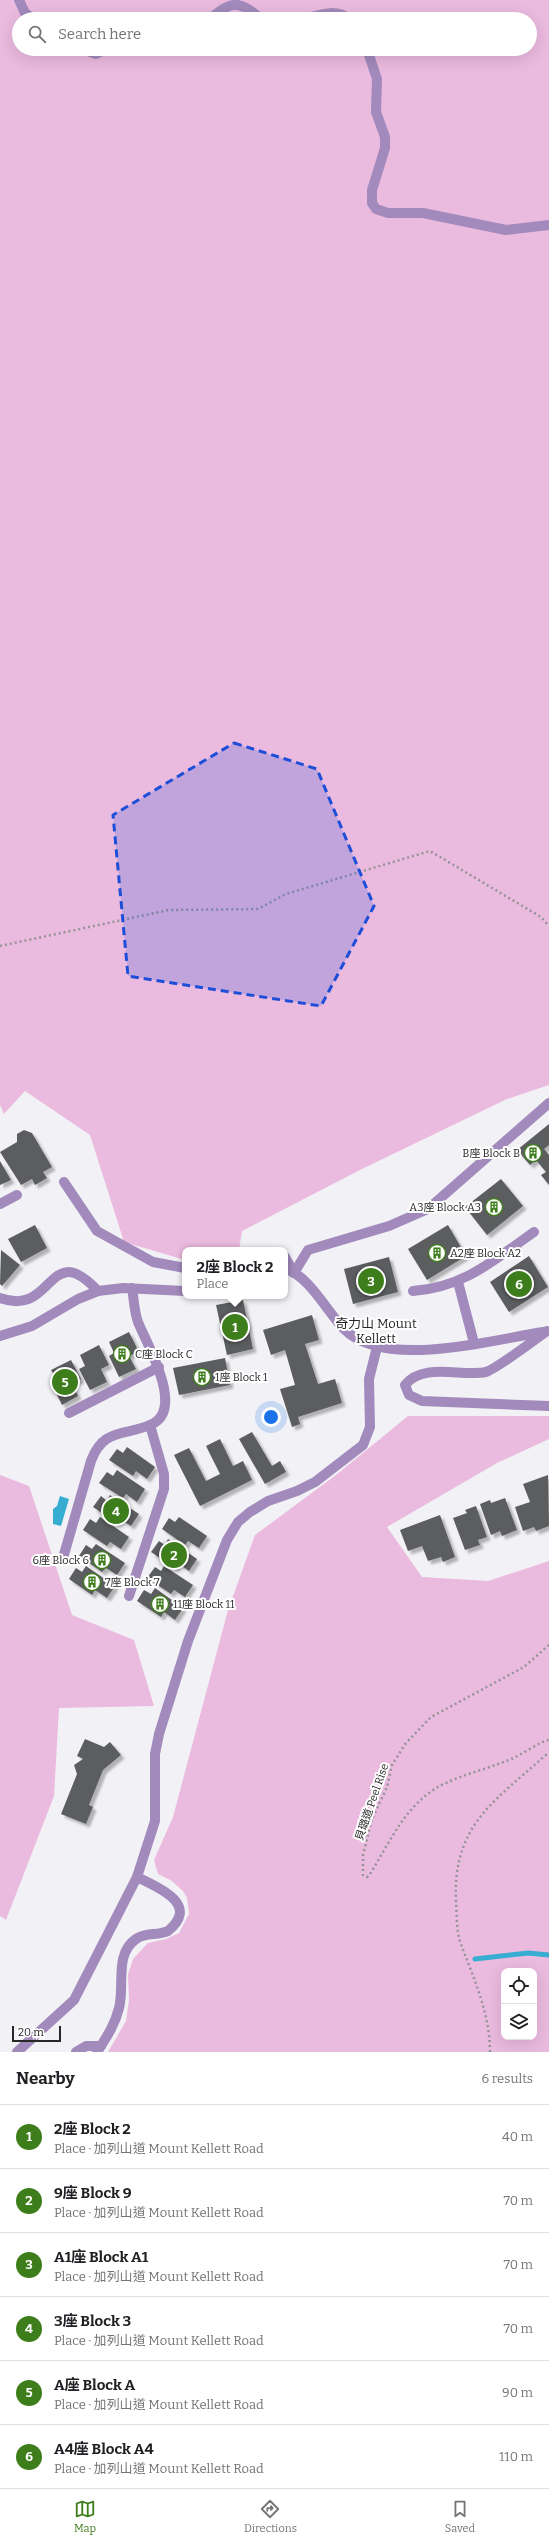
<!DOCTYPE html>
<html lang="en">
<head>
<meta charset="utf-8">
<style>
  :root { --surface:#fff; --page:#f6f6f6; --text:#202124; --muted:#757577; --line:#e0e0e0; --accent:#3e7d1c }
  body { margin:0; font-family:Bitter,"Noto Sans TC",serif; background:var(--page); color:var(--text) }
  .controls { position:absolute; right:12px; bottom:12px; display:grid; overflow:hidden; border-radius:8px; box-shadow:0 4px 16px #0002 }
  .controls button { width:36px; height:36px; display:grid; place-items:center; padding:0; border:0; border-bottom:1px solid var(--line); background:var(--surface); color:var(--text); font:20px sans-serif }
  .scale { position:absolute; left:12px; bottom:10px; width:49px; box-sizing:border-box; padding-left:4px; border:2px solid #272728; border-top:0; font-size:11px; line-height:14px; white-space:nowrap; color:#272728; -webkit-text-stroke:3px #fff; paint-order:stroke }
  .you { position:absolute; left:271px; top:1417px; width:14px; height:14px; margin:-10px; border:3px solid #fff; border-radius:50%; background:#1a73e8; box-shadow:0 0 0 6px #1a73e833 }
  .badge { display:grid; place-items:center; width:26px; height:26px; border-radius:50%; background:var(--accent); color:#fff; font-size:13px; font-weight:700 }
  .pin { position:absolute; translate:-50% -50%; border:2px solid #fff; box-shadow:0 1px 4px #0006 }
  .popup { position:absolute; left:182px; top:1247px; width:106px; height:52px; box-sizing:border-box; display:grid; place-content:center; border-radius:8px; background:var(--surface); filter:drop-shadow(0 1px 3px #0005); font-size:13px; white-space:nowrap; color:var(--muted) }
  .popup b { font-size:15px; color:var(--text) }
  .popup::after { content:''; position:absolute; left:50%; top:100%; margin-left:-8px; border:8px solid transparent; border-top-color:var(--surface) }
  .list { margin:0; padding:0; list-style:none }
  h2 { display:flex; justify-content:space-between; align-items:center; height:52px; margin:0; padding:0 16px; font-size:17px }
  h2 small { font-size:13px; font-weight:400; color:var(--muted) }
  .list li { display:grid; grid-template-columns:26px 1fr auto; gap:12px; align-items:center; box-sizing:border-box; height:64px; padding:0 16px; border-top:1px solid var(--line) }
  .list b { display:block; font-size:15px; white-space:nowrap }
  .list p { margin:0; font-size:13px; white-space:nowrap; color:var(--muted) }
  .list em { font-size:13px; font-style:normal; color:var(--muted) }
  .icon { flex:none; width:22px; height:22px; fill:none; stroke:currentColor; stroke-width:2; stroke-linecap:round; stroke-linejoin:round }
  .map { position:relative; flex:none; width:549px; height:2052px; overflow:hidden }
  .search { position:absolute; background:var(--surface); box-shadow:0 4px 16px #0002; left:12px; right:12px; top:12px; height:44px; display:flex; align-items:center; gap:10px; box-sizing:border-box; padding:0 14px; border-radius:22px; color:var(--muted); font-size:15px }
  .sheet { height:436px; background:var(--surface) }
  nav { display:flex; justify-content:space-around; align-items:center; box-sizing:border-box; height:56px; border-top:1px solid var(--line); background:var(--surface); font-size:11px; color:var(--muted) }
  nav a { display:grid; justify-items:center; gap:2px }
  nav .on { color:var(--accent) }
  .map>svg:first-child { display:block }
  .green { fill:#ebbadf; fill-rule:evenodd }
  .water { fill:#37aed1 }
  .lines { fill:none; stroke-linecap:round; stroke-linejoin:round }
  .stream { stroke:#37aed1; stroke-width:5 }
  .building { fill:#5b5d5f; filter:url(#shadow) }
  .path { stroke:#949496; stroke-width:2.5; stroke-dasharray:2 3; stroke-linecap:butt }
  .minor { stroke:#a28abc; stroke-width:10 }
  .marked { fill:#1d4ed8; fill-opacity:0.2; stroke:#1d4ed8; stroke-width:3; stroke-dasharray:8 5; stroke-linejoin:round }
  .labels { text-anchor:middle; dominant-baseline:central; stroke-width:4; stroke-linejoin:round; paint-order:stroke }
  .poi-label { font-size:11px; fill:#272728; stroke:#fff; text-anchor:start }
  .street-label { font-size:11px; fill:#272728; stroke:#fff }
  .quarter-label { font-size:13px; fill:#272728; stroke:#fff }
</style>
</head>
<body>
<div class="map">
<svg width="549" height="2052" viewBox="0 0 549 2052">
  <defs>
    <filter id="shadow"><feDropShadow dx="3.5" dy="3.5" stdDeviation="1" flood-color="#0004"/></filter>
  </defs>
  <rect width="100%" height="100%" fill="#f2f2f6"/>
  <!-- green -->
  <g class="green">
    <path d="M0 0H549V1085L507 1099 362 1169 242 1231 239 1250H185V1260L124 1242 90 1135 25 1091 4 1114 0 1105ZM19 19H530V49H19Z"/>
    <path d="M408 1416H549V1439L497 1463 387 1527 422 1577 488 1581 549 1561V2052H108L126 2021 129 2000 128 1974 133 1959 148 1943 166 1939 179 1933 189 1914 187 1898 183 1891 172 1881 158 1874 154 1860 173 1817 228 1610 255 1535 336 1475ZM504 1971H534V2037H504Z"/>
    <path d="M0 1475 29 1486 72 1615 134 1640 154 1706 59 1708 54 1796 6 1920 0 1916Z"/>
  </g>
  <!-- water -->
  <path class="water" d="M60 1496 69 1499 61 1526 53 1524V1509L57 1506Z"/>
  <g class="lines">
    <!-- stream -->
    <path class="stream" d="M475 1959 528 1953 549 1955"/>
  </g>
  <!-- building -->
  <g class="building">
    <path d="M549 1124V1145L544 1149 549 1155V1185L541 1175 546 1172 536 1160 530 1165 517 1150Z"/>
    <path d="M24 1130 32 1133 52 1167 43 1172 47 1178 35 1185 32 1179 21 1185 0 1152 17 1142V1134Z"/>
    <path d="M0 1161 11 1180 0 1185Z"/>
    <path d="M501 1179 523 1206 487 1235 465 1207Z"/>
    <path d="M35 1225 47 1248 21 1262 8 1239Z"/>
    <path d="M448 1225 466 1256 427 1280 408 1249Z"/>
    <path d="M1 1250 20 1265 2 1286 0 1284Z"/>
    <path d="M529 1256 548 1287 509 1312 490 1282Z"/>
    <path d="M389 1257 398 1292 353 1304 344 1269Z"/>
    <path d="M243 1300 253 1349 227 1355 216 1305Z"/>
    <path d="M312 1315 319 1340 305 1344 318 1384 335 1379 342 1403 298 1417 300 1424 292 1427 280 1389 295 1385 285 1350 271 1355 263 1330Z"/>
    <path d="M129 1332 139 1352 129 1356 136 1369 119 1377 109 1356 114 1353 109 1342Z"/>
    <path d="M99 1345 109 1365 101 1369 107 1382 90 1390 79 1369 85 1366 80 1355Z"/>
    <path d="M225 1358 230 1385 179 1395 173 1368Z"/>
    <path d="M71 1360 81 1379 72 1384 78 1396 62 1405 51 1383 57 1380 51 1370Z"/>
    <path d="M252 1432 272 1466 280 1461 286 1472 265 1484 239 1439Z"/>
    <path d="M220 1439 233 1466 243 1461 252 1480 200 1506 174 1455 189 1448 206 1481 220 1474 206 1446Z"/>
    <path d="M127 1447 155 1467 147 1479 136 1471 133 1476 109 1460 117 1449 123 1453Z"/>
    <path d="M117 1470 145 1489 137 1502 126 1494 123 1498 99 1483 107 1472 113 1476Z"/>
    <path d="M548 1475 549 1526 536 1531 534 1527 523 1531 515 1507 530 1502 523 1484Z"/>
    <path d="M110 1495 139 1514 131 1526 120 1519 117 1523 93 1507 101 1496 107 1501Z"/>
    <path d="M505 1498 517 1530 502 1536 500 1531 491 1535 480 1504 490 1500 491 1503Z"/>
    <path d="M476 1506 487 1537 478 1540 480 1545 465 1550 453 1518 467 1513 465 1510Z"/>
    <path d="M440 1515 455 1557 443 1562 441 1557 428 1561 422 1546 408 1551 400 1530Z"/>
    <path d="M100 1517 129 1537 121 1549 110 1542 107 1546 83 1530 90 1519 96 1523Z"/>
    <path d="M179 1517 207 1536 199 1548 188 1541 185 1545 162 1529 169 1518 175 1522Z"/>
    <path d="M168 1539 197 1559 189 1571 178 1563 175 1568 151 1552 159 1541 165 1545Z"/>
    <path d="M96 1544 125 1563 117 1575 106 1568 102 1572 79 1556 86 1545 92 1549Z"/>
    <path d="M86 1566 115 1586 107 1598 95 1590 92 1595 69 1579 76 1568 82 1572Z"/>
    <path d="M164 1566 193 1585 185 1597 174 1590 171 1594 147 1578 155 1567 161 1571Z"/>
    <path d="M155 1588 183 1608 175 1620 164 1612 161 1617 137 1601 144 1590 151 1594Z"/>
    <path d="M85 1739 104 1747 110 1742 121 1755 103 1770 89 1805 93 1807 86 1824 61 1814 77 1774 74 1765 83 1759 77 1756Z"/>
  </g>
  <g class="lines">
    <!-- path -->
    <g class="path">
      <path d="M0 946 169 910 258 909 286 894 430 851 541 917 549 926"/>
      <path d="M549 1645 524 1667 431 1717 406 1743 392 1765 387 1787 372 1819 363 1855V1875L367 1877 370 1874C391 1840 408 1799 448 1782 468 1773 490 1768 511 1759 520 1756 542 1740 549 1740"/>
      <path d="M490 2052C490 2015 475 1981 462 1947 456 1933 457 1917 456 1902 452 1823 497 1800 549 1752"/>
    </g>
    <!-- minor -->
    <g class="minor">
      <path d="M19 0 25 13 34 19"/>
      <path d="M210 19C232 0 239 0 261 19"/>
      <path d="M304 19C319 15 336 8 349 19"/>
      <path d="M82 49 96 54 107 49"/>
      <path d="M367 49 377 79 376 112 385 137V148L372 190V203L376 209 388 213H423L506 230 549 225"/>
      <path d="M64 1182 97 1231 153 1262 185 1268"/>
      <path d="M0 1204 17 1195"/>
      <path d="M285 1257 294 1273"/>
      <path d="M285 1269C308 1274 328 1313 344 1329 384 1370 491 1340 543 1332"/>
      <path d="M294 1273 308 1250 389 1226 428 1209 549 1103"/>
      <path d="M458 1282 474 1343"/>
      <path d="M413 1291C465 1287 494 1260 534 1232"/>
      <path d="M0 1298C55 1318 47 1237 98 1291"/>
      <path d="M547 1331C536 1339 496 1369 486 1372 461 1377 423 1362 405 1385L409 1395 422 1401 549 1406"/>
      <path d="M0 1336 32 1326 78 1299 98 1291 123 1288 185 1291"/>
      <path d="M69 1413 159 1367"/>
      <path d="M63 1558 91 1461C103 1428 124 1436 150 1425 187 1411 146 1343 138 1322 134 1311 134 1299 132 1288"/>
      <path d="M129 1596 164 1489V1474L150 1425"/>
      <path d="M17 2052 74 2000 137 1877 155 1821V1754L159 1734 188 1641 227 1540 238 1522 250 1512 268 1501 297 1491 315 1482 363 1445 370 1427 369 1379 377 1347"/>
      <path d="M76 2052 86 2046H101"/>
      <path d="M97 2052C106 2038 115 2025 119 2008 125 1986 114 1954 136 1939 146 1932 157 1936 168 1931 201 1904 157 1887 137 1877"/>
    </g>
  </g>
  <!-- marked area -->
  <path class="marked" d="M234 743 317 769 374 906 321 1006 128 976 113 815Z"/>
  <!-- icons -->
  <defs>
    <g id="building-ring" transform="scale(0.9)"><circle r="9.5" fill="#fff" stroke="#3e7d1c" stroke-width="1.5"/><path d="M-4-6H4V6H1V3H-1V6H-4ZM-2.5-4.3h1.7v1.8h-1.7ZM.8-4.3h1.7v1.8H.8ZM-2.5-1h1.7V.8h-1.7ZM.8-1h1.7V.8H.8Z" fill="#3e7d1c"/></g>
  </defs>
  <g fill-rule="evenodd">
    <use href="#building-ring" x="533" y="1153"/>
    <use href="#building-ring" x="494" y="1207"/>
    <use href="#building-ring" x="437" y="1253"/>
    <use href="#building-ring" x="122" y="1354"/>
    <use href="#building-ring" x="202" y="1377"/>
    <use href="#building-ring" x="102" y="1560"/>
    <use href="#building-ring" x="92" y="1582"/>
    <use href="#building-ring" x="160" y="1604"/>
  </g>
  <g class="labels">
    <!-- poi labels -->
    <g class="poi-label">
      <text x="520" y="1153" text-anchor="end">B座 Block B</text>
      <text x="481" y="1207" text-anchor="end">A3座 Block A3</text>
      <text x="450" y="1253">A2座 Block A2</text>
      <text x="135" y="1354">C座 Block C</text>
      <text x="215" y="1377">1座 Block 1</text>
      <text x="89" y="1560" text-anchor="end">6座 Block 6</text>
      <text x="105" y="1582">7座 Block 7</text>
      <text x="173" y="1604">11座 Block 11</text>
    </g>
    <!-- street labels -->
    <g class="street-label">
      <text transform="translate(372 1802) rotate(-71)">貝璐道 Peel Rise</text>
    </g>
    <!-- quarter labels -->
    <g class="quarter-label">
      <text x="376" y="1323">奇力山 Mount<tspan x="376" dy="15">Kellett</tspan></text>
    </g>
  </g>
</svg>
<div class="controls">
<button><svg class="icon" aria-label="locate" viewBox="0 0 24 24"><circle cx="12" cy="12" r="6"/><path d="M12 2v4M12 18v4M2 12h4M18 12h4"/></svg></button>
<button><svg class="icon" aria-label="layers" viewBox="0 0 24 24"><path d="M12 4l9 5-9 5-9-5zM3 14l9 5 9-5"/></svg></button>
</div>
<div class="scale">20 m</div>
<div class="you"></div>
<div class="pin badge" style="left:235px;top:1327px">1</div>
<div class="popup"><b>2座 Block 2</b>Place</div>
<div class="pin badge" style="left:174px;top:1555px">2</div>
<div class="pin badge" style="left:371px;top:1281px">3</div>
<div class="pin badge" style="left:116px;top:1511px">4</div>
<div class="pin badge" style="left:65px;top:1382px">5</div>
<div class="pin badge" style="left:519px;top:1284px">6</div>
<div class="search"><svg class="icon" aria-label="search" viewBox="0 0 24 24"><circle cx="10" cy="10" r="6"/><path d="M15 15l6 6"/></svg>Search here</div>
</div>
<section class="sheet">
<h2>Nearby<small>6 results</small></h2>
<ul class="list">
<li><span class="badge">1</span><div><b>2座 Block 2</b><p>Place · 加列山道 Mount Kellett Road</p></div><em>40 m</em></li>
<li><span class="badge">2</span><div><b>9座 Block 9</b><p>Place · 加列山道 Mount Kellett Road</p></div><em>70 m</em></li>
<li><span class="badge">3</span><div><b>A1座 Block A1</b><p>Place · 加列山道 Mount Kellett Road</p></div><em>70 m</em></li>
<li><span class="badge">4</span><div><b>3座 Block 3</b><p>Place · 加列山道 Mount Kellett Road</p></div><em>70 m</em></li>
<li><span class="badge">5</span><div><b>A座 Block A</b><p>Place · 加列山道 Mount Kellett Road</p></div><em>90 m</em></li>
<li><span class="badge">6</span><div><b>A4座 Block A4</b><p>Place · 加列山道 Mount Kellett Road</p></div><em>110 m</em></li>
</ul>
</section>
<nav>
<a class="on"><svg class="icon" aria-label="map" viewBox="0 0 24 24"><path d="M3 6l6-2 6 2 6-2v14l-6 2-6-2-6 2zM9 4v14M15 6v14"/></svg>Map</a>
<a><svg class="icon" aria-label="directions" viewBox="0 0 24 24"><path d="M12 3l9 9-9 9-9-9zM9 14v-3h6M13 9l2 2-2 2"/></svg>Directions</a>
<a><svg class="icon" aria-label="saved" viewBox="0 0 24 24"><path d="M7 4h10v16l-5-4-5 4z"/></svg>Saved</a>
</nav>
</body>
</html>
